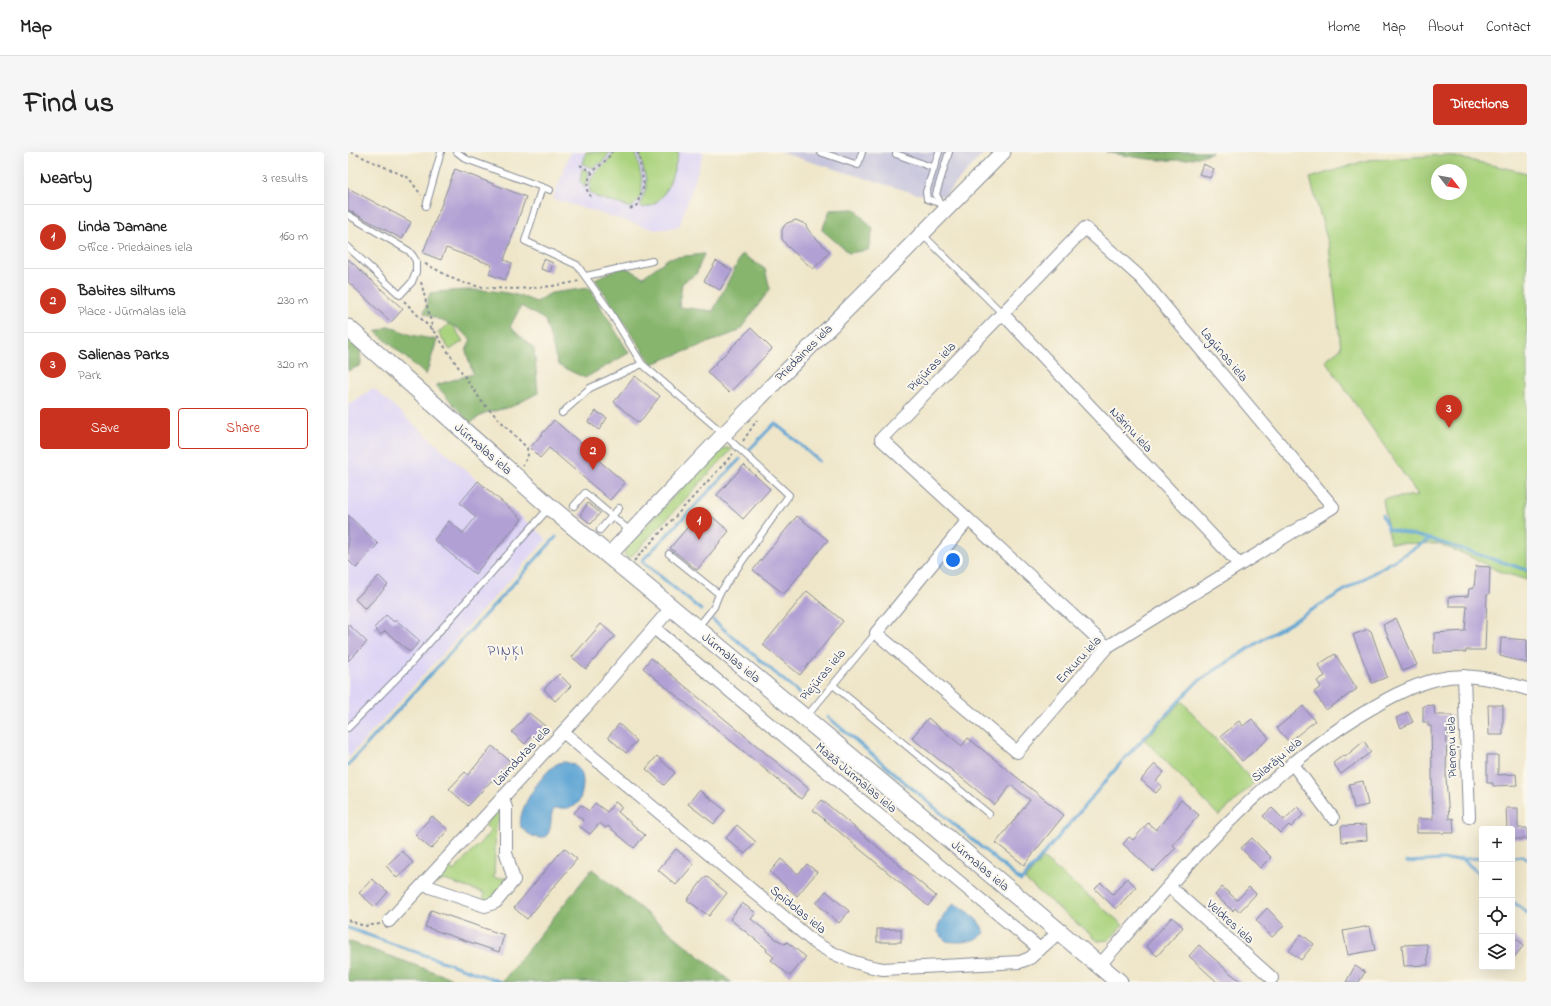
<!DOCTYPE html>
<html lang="en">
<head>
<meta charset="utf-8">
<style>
  :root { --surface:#fff; --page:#f6f6f6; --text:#222; --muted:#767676; --line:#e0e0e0; --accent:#c8321e }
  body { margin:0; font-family:"Indie Flower",sans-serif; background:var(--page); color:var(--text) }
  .controls { position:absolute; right:12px; bottom:12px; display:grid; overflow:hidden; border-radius:4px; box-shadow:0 4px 16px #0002 }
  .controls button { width:36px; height:36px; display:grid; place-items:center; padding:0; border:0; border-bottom:1px solid var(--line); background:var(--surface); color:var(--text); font:20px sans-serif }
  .compass { position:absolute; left:1083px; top:12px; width:36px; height:36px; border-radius:50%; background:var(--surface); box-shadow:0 4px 16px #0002; rotate:121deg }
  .you { position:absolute; left:605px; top:408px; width:14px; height:14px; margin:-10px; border:3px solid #fff; border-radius:50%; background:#1a73e8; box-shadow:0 0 0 6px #1a73e833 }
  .badge { display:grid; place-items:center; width:26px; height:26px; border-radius:50%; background:var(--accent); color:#fff; font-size:13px; font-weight:700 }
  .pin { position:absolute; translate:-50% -33px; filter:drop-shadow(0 1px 2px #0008) }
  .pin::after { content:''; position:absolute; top:21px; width:14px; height:12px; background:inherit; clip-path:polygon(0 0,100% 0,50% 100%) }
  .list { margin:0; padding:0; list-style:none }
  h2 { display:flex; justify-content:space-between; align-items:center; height:52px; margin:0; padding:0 16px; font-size:17px }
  h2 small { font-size:13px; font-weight:400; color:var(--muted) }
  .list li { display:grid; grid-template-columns:26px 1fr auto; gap:12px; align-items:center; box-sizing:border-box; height:64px; padding:0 16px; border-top:1px solid var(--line) }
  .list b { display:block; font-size:15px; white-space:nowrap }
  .list p { margin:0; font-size:13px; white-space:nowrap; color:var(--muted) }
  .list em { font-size:13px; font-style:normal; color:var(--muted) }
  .actions { display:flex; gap:8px; padding:12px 16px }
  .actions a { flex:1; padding:9px 0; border:1px solid var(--accent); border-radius:4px; text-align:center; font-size:14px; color:var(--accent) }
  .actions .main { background:var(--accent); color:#fff }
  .icon { flex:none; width:22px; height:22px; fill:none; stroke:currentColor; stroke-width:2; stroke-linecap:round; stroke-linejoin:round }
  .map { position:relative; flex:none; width:1179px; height:830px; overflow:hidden; border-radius:4px }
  header { display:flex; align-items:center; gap:24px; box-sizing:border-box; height:56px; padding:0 20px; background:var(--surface); border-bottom:1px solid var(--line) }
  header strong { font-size:19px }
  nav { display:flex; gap:22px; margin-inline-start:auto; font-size:14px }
  .intro { display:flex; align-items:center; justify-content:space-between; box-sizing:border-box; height:96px; padding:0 24px }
  h1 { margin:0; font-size:28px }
  .button { padding:10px 18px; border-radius:4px; background:var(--accent); color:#fff; font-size:14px; font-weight:700 }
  main { display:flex; gap:24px; padding:0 24px }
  aside { flex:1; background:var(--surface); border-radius:4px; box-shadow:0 4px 16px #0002 }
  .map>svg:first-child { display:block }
  .built { fill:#ded5f5 }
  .industrial { fill:#c3c1db }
  .green { fill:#aad37e; stroke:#62816e; fill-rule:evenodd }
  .forest { fill:#87b56d; stroke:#517266 }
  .water { fill:#5da4d4; stroke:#3c6a99 }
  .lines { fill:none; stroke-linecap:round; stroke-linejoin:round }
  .stream { stroke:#5da4d4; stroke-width:3 }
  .building { fill:#b1a0d4 }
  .service-casing { stroke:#858a94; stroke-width:8 }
  .minor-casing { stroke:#858a94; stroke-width:14 }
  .tertiary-casing { stroke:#858a94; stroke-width:17 }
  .secondary-casing { stroke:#858a94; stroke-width:19 }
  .path { stroke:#858a94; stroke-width:2; stroke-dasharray:3 3; stroke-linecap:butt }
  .service { stroke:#fff; stroke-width:6 }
  .minor { stroke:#fff; stroke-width:12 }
  .tertiary { stroke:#fff; stroke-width:15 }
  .secondary { stroke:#fff; stroke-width:17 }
  .labels { text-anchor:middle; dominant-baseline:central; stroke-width:4; stroke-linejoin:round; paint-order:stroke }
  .street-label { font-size:13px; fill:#1b2f5e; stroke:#fbf7ec }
  .quarter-label { font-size:15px; letter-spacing:1px; fill:#505787; stroke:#fbf7ec }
</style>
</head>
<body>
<header>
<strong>Map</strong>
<nav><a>Home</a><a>Map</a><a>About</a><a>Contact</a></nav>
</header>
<div class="intro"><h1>Find us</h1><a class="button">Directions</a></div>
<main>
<aside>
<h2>Nearby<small>3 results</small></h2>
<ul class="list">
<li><span class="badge">1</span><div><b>Linda Damane</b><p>Office · Priedaines iela</p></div><em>160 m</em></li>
<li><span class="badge">2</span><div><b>Babites siltums</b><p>Place · Jūrmalas iela</p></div><em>230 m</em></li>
<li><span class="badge">3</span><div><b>Salienas Parks</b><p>Park</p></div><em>320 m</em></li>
</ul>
<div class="actions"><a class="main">Save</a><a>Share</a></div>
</aside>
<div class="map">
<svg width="1179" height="830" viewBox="0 0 1179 830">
  <rect width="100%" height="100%" fill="#fbf7ec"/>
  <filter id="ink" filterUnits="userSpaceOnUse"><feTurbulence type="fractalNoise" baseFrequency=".025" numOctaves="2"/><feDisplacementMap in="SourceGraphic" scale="8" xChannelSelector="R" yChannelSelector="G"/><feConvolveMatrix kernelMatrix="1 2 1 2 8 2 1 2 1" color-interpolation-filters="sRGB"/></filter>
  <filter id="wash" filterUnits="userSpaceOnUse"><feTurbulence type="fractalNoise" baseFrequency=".012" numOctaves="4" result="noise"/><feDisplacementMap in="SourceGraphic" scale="16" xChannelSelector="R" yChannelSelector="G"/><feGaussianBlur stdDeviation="0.9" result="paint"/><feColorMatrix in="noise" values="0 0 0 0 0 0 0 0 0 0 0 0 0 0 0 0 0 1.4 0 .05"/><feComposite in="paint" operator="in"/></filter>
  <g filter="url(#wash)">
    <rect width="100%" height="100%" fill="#efe6c9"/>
    <!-- built -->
    <g class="built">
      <path d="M222 0H356L331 75 308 78 205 47Z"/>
      <path d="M25 236 130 329 199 387 0 606V253Z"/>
    </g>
    <!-- industrial -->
    <path class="industrial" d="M431 0H637L596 44 569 42Z"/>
    <!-- green -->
    <g class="green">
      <path d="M238 0H262L255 10 244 16 235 12Z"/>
      <path d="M265 0H288C290 18 303 40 284 55H281L248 45 242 40C239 16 259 18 265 0Z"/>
      <path d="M291 0H331C325 20 320 53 294 56L292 53 298 36V28Z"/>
      <path d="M1098 3 1179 21V428L1150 419 1119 403 1090 392 1042 391 1035 347 1070 343 977 208 993 196 981 94 962 26 1020 8ZM1089 18H1113V42H1089Z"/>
      <path d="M234 17H237L241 20 237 36 232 29Z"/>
      <path d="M103 171 115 189 102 198 90 180Z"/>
      <path d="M378 296 384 297 281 407 276 402 277 396 370 298Z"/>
      <path d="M834 549 906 631 871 664 797 588Z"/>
      <path d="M150 659H153L154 665 148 673 146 726H160L144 749 136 750V741L96 728 88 732 87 728 100 714 106 719 143 679 137 673Z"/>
      <path d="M695 706 775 773 761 788 750 789 677 728Z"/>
    </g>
    <!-- forest -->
    <g class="forest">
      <path d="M758 0H864C832 15 791 6 758 0Z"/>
      <path d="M507 57 525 77 520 98 501 101 474 78 482 58Z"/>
      <path d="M356 102 348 122 334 131 331 155 365 159 394 102 417 117 422 137 391 179 304 212 247 127 275 114 295 125 321 106Z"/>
      <path d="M241 136 281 201 237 226 210 213 197 168 173 154 162 175 186 197 190 241 163 255 137 261 122 271 88 233 125 222 118 199 123 187 108 175 76 161 82 141C117 137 155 135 188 150L203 141Z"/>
      <path d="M41 174 63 183 89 188 78 223 28 180Z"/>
      <path d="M0 186 12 196 13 213 0 219Z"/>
      <path d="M244 717 383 830H154Z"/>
      <path d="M0 789 114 830H0Z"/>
    </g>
    <!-- water -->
    <g class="water">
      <path d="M217 610C222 611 228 613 231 617 238 624 235 647 228 653 222 658 213 655 206 657 202 663 204 669 202 676 199 694 180 684 173 675 168 659 193 623 206 614 209 611 213 610 217 610Z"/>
      <path d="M606 752C619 757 632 768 637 781 626 791 611 791 598 789L589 779C592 767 597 760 606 752Z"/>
    </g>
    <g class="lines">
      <!-- stream -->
      <g class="stream">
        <path d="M401 298 427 271 471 309"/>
        <path d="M1034 363 1040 377 1082 387 1179 418"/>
        <path d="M353 458 294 409 392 307"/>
        <path d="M365 468 453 543"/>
        <path d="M480 565 673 729 777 606 849 530 920 484 1082 387"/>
        <path d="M0 613 208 385"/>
        <path d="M1164 705 1175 704 1179 707"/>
        <path d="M1113 706 1134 724"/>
        <path d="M1059 710 1134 706"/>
        <path d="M1164 749 1179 761"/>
        <path d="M0 776 153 830"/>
      </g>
    </g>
    <g id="blocks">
      <!-- building -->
      <g class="building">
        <path d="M855 12 866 17 862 26 851 22Z"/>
        <path d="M107 17 178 45 156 108 164 111 157 128 141 122 144 113 98 96 93 108 75 101Z"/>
        <path d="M0 36 63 70 54 87 0 58Z"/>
        <path d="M448 68 457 72 461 79 482 100 465 117 439 94 434 87V78L436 74 439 71Z"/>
        <path d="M0 107 55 157 43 170 0 130Z"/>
        <path d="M196 107 205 111 202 120 193 117Z"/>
        <path d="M368 109 384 118 372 138 356 129Z"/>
        <path d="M403 176 424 197 381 241 359 220Z"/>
        <path d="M287 224 312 244 291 271 266 250Z"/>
        <path d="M248 259 259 266 251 278 240 270Z"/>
        <path d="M206 268 235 293 241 286 248 292 241 300 277 331 262 348 201 296 192 306 182 296Z"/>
        <path d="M396 313 422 337 395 367 369 343Z"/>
        <path d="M130 329 174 367 127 422 86 388 101 369 115 381 128 365 112 351Z"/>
        <path d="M240 351 252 361 243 372 232 363Z"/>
        <path d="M355 357 381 379 349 418 322 396Z"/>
        <path d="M0 363 30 392 8 416 0 408Z"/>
        <path d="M449 364 480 388 436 442 405 418Z"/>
        <path d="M1128 414 1142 415 1141 442 1139 443 1137 498H1118V500L1086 501V481L1117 479 1119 454H1101V445L1120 444 1121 437 1126 436Z"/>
        <path d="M31 424 40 433 17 457 7 447Z"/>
        <path d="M459 439 495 469 452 523 415 493Z"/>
        <path d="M38 463 46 470 48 468 72 489 62 500 37 479 33 483 26 476Z"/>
        <path d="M1048 466 1069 513 1055 519 1035 473Z"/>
        <path d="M0 472 19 490 0 509Z"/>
        <path d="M253 472 267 484 238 517 224 505Z"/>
        <path d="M1020 477 1023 479 1039 525 1024 531 1005 483Z"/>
        <path d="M1153 486 1179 488V511L1152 504Z"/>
        <path d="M987 502 1009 537 978 558 966 540 973 535 969 529 977 524 970 513Z"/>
        <path d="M303 506 461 637 453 647 295 516Z"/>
        <path d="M211 522 223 534 207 549 196 537Z"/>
        <path d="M1086 553 1087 563H1104V574H1099L1098 626 1101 667 1105 666 1106 681H1069V667H1085L1083 574H1080V570H1075V554Z"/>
        <path d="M1140 553H1155V583H1141Z"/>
        <path d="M955 554 967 569 941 590 929 576Z"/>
        <path d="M1060 560 1065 570 1053 576 1048 566Z"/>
        <path d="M181 561 197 574 187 585 184 583 177 592 164 580Z"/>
        <path d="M580 566 614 594 620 586 716 663 676 713 648 691 682 648 663 633 647 653 564 586Z"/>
        <path d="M904 567 921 586 894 609 873 584 891 569 895 574Z"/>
        <path d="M271 572 289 589 278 601 260 585Z"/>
        <path d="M1016 589 1023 600 993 622 985 611 996 603 997 605Z"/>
        <path d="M144 594 162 609 145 630 144 628 120 654 101 637 117 620 120 623Z"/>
        <path d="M1139 603H1150V623L1168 622 1169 633 1145 634V631H1139Z"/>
        <path d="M309 604 327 621 316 633 298 617Z"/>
        <path d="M807 612 816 620 808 629 814 634 808 641 793 628Z"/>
        <path d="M1015 629 1020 653 1006 656 1001 632Z"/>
        <path d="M351 638 377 658 366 672 340 652Z"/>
        <path d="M474 648 588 744 580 754 465 658Z"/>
        <path d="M833 648 851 663 825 693 828 696 805 719 775 692 781 685 785 688 800 671 808 678Z"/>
        <path d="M267 650 274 655 270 660 297 683 286 696 260 674 258 676 252 671 242 682 231 674 235 668 226 661 233 653 241 659 247 651 259 660Z"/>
        <path d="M949 655 956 662 943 675 941 673 932 681 915 664 924 656 936 668Z"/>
        <path d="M1158 656H1170V676H1179V687H1165L1164 677H1159Z"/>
        <path d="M84 664 100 678 83 697 67 683Z"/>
        <path d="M389 673 408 690 397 702 378 686Z"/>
        <path d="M1018 673 1019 688 994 690 993 674Z"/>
        <path d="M904 686 923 705 912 716 893 696Z"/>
        <path d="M216 696 229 707 179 767 166 756Z"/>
        <path d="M328 697 346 712 328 733 310 718Z"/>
        <path d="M54 699 65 711 49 726 38 714Z"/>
        <path d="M433 707 450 722 459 712 469 720 449 744 422 720Z"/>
        <path d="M358 724 379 741 361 764 339 748Z"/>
        <path d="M779 726 788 735 768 757 747 737 753 731 765 742Z"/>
        <path d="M24 727 40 740 27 755 11 741Z"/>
        <path d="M874 735 889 748 901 735 908 742 891 760 887 756 885 759 867 743Z"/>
        <path d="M478 739 501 759 491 771 468 751Z"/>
        <path d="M394 751 408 761 403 767 428 787 437 792 439 790 458 805 442 824 423 808 426 805 418 799 419 797 382 767Z"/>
        <path d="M919 756 936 774 924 785 908 768Z"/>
        <path d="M83 758 156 783 151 800 77 775Z"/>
        <path d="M824 765 835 775 809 804 798 794Z"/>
        <path d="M1022 774 1027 798 1000 803 995 779Z"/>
        <rect x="529" y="777" width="24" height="13"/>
        <path d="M953 782 966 792 953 808 941 799Z"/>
        <path d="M1164 783 1176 793 1164 808Z"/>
        <path d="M1079 792 1080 813 1056 814 1054 793Z"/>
        <path d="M851 793 882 821 894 830H869L841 804Z"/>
        <path d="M1007 814 1017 820 1011 830H998Z"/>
      </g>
    </g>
  </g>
  <g filter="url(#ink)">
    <use href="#blocks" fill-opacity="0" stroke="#858a94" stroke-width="1"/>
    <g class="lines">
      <!-- service casing -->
      <g class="service-casing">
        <g id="service">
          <path d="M109 0 118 7 202 38"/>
          <path d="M472 0 510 13 514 0"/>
          <path d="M548 2 586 16"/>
          <path d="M194 35 177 89 229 113 259 155 294 212"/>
          <path d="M591 51 579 47 578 40 591 0"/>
          <path d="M78 54 93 0"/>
          <path d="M596 59 588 42 601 0"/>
          <path d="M0 63 61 99 65 104 68 109V120L64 130 52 143 0 95"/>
          <path d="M574 82 655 162"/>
          <path d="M238 124 304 109"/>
          <path d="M214 261 242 236 294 212 369 276 441 343 371 442 366 455 350 475"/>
          <path d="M226 354 237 341 282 379"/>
          <path d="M252 378 271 356"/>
          <path d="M321 402 371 442"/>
          <path d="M485 533 641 662"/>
          <path d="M458 565 528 481"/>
          <path d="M0 576 56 519 201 356"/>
        </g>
      </g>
      <!-- minor casing -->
      <g class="minor-casing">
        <g id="minor">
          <path d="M655 162 891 412"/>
          <path d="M620 368 528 481 669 600 759 495 985 355 793 126 737 76 533 287 759 495"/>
          <path d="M306 476 692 797"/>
          <path d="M1116 524 1121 665"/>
          <path d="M215 580 466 790C487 804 510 813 535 817L672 810 682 806 711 780"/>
          <path d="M944 611 985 666"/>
          <path d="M77 730 82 735 137 754 148 750 166 728 158 701V656L155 645"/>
          <path d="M822 735 924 826"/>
          <path d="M41 769 236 557 323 456"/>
          <path d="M751 814C829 724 907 629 1009 565 1035 549 1060 534 1090 527 1120 520 1150 528 1179 537"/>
        </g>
      </g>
      <!-- tertiary casing -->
      <g class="tertiary-casing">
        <path id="tertiary" d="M260 404 376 282 655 0"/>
      </g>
      <!-- secondary casing -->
      <g class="secondary-casing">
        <path id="secondary" d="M0 176 202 355 457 566 771 830"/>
      </g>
      <!-- path -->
      <g class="path">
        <path d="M3 0 61 26 73 43"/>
        <path d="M232 13 244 20"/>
        <path d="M243 45 239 38C240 15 254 17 264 0"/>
        <path d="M282 57 289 53 296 33 290 0"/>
        <path d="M77 112C89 117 100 125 113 130 146 141 198 137 231 129"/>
        <path d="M73 130 85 178"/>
        <path d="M56 149 88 182 134 250 179 296 180 303 175 314"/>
        <path d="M395 289 409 268"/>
        <path d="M286 409 385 302"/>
        <path d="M0 768 16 774 32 772"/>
      </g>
      <!-- service -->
      <use href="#service" class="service"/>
      <!-- minor -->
      <use href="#minor" class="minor"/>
      <!-- tertiary -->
      <use href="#tertiary" class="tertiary"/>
      <!-- secondary -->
      <use href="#secondary" class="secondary"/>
    </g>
  </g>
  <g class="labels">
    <!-- street labels -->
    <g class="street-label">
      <text transform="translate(456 201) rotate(-45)">Priedaines iela</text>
      <text transform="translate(876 203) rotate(50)">Lagūnas iela</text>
      <text transform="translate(584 215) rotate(-46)">Piejūras iela</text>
      <text transform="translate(783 278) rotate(47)">Nāriņu iela</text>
      <text transform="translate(135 297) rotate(41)">Jūrmalas iela</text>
      <text transform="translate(383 506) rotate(39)">Jūrmalas iela</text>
      <text transform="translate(731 508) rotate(-47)">Enkuru iela</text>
      <text transform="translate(475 523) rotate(-50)">Piejūras iela</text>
      <text transform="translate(1104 595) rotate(-92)">Pieneņu iela</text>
      <text transform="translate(174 604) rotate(-47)">Laimdotas iela</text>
      <text transform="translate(929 608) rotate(-40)">Silarāju iela</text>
      <text transform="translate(508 626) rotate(40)">Mazā Jūrmalas iela</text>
      <text transform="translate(632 714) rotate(40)">Jūrmalas iela</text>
      <text transform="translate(450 758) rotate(39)">Spīdolas iela</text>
      <text transform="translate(882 770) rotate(42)">Veldres iela</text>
    </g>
    <!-- quarter labels -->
    <g class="quarter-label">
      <text x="158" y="499">PIŅĶI</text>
    </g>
  </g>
</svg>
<div class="controls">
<button>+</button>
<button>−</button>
<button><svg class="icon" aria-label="locate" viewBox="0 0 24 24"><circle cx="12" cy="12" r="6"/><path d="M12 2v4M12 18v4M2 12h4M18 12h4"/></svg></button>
<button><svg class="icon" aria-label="layers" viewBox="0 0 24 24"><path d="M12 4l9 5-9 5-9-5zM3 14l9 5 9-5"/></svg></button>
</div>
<svg class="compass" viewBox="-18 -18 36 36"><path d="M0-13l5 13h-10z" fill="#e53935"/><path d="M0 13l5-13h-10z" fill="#767676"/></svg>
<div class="you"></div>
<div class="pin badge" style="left:351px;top:388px">1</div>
<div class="pin badge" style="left:245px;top:318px">2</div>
<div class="pin badge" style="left:1101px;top:276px">3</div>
</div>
</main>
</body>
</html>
